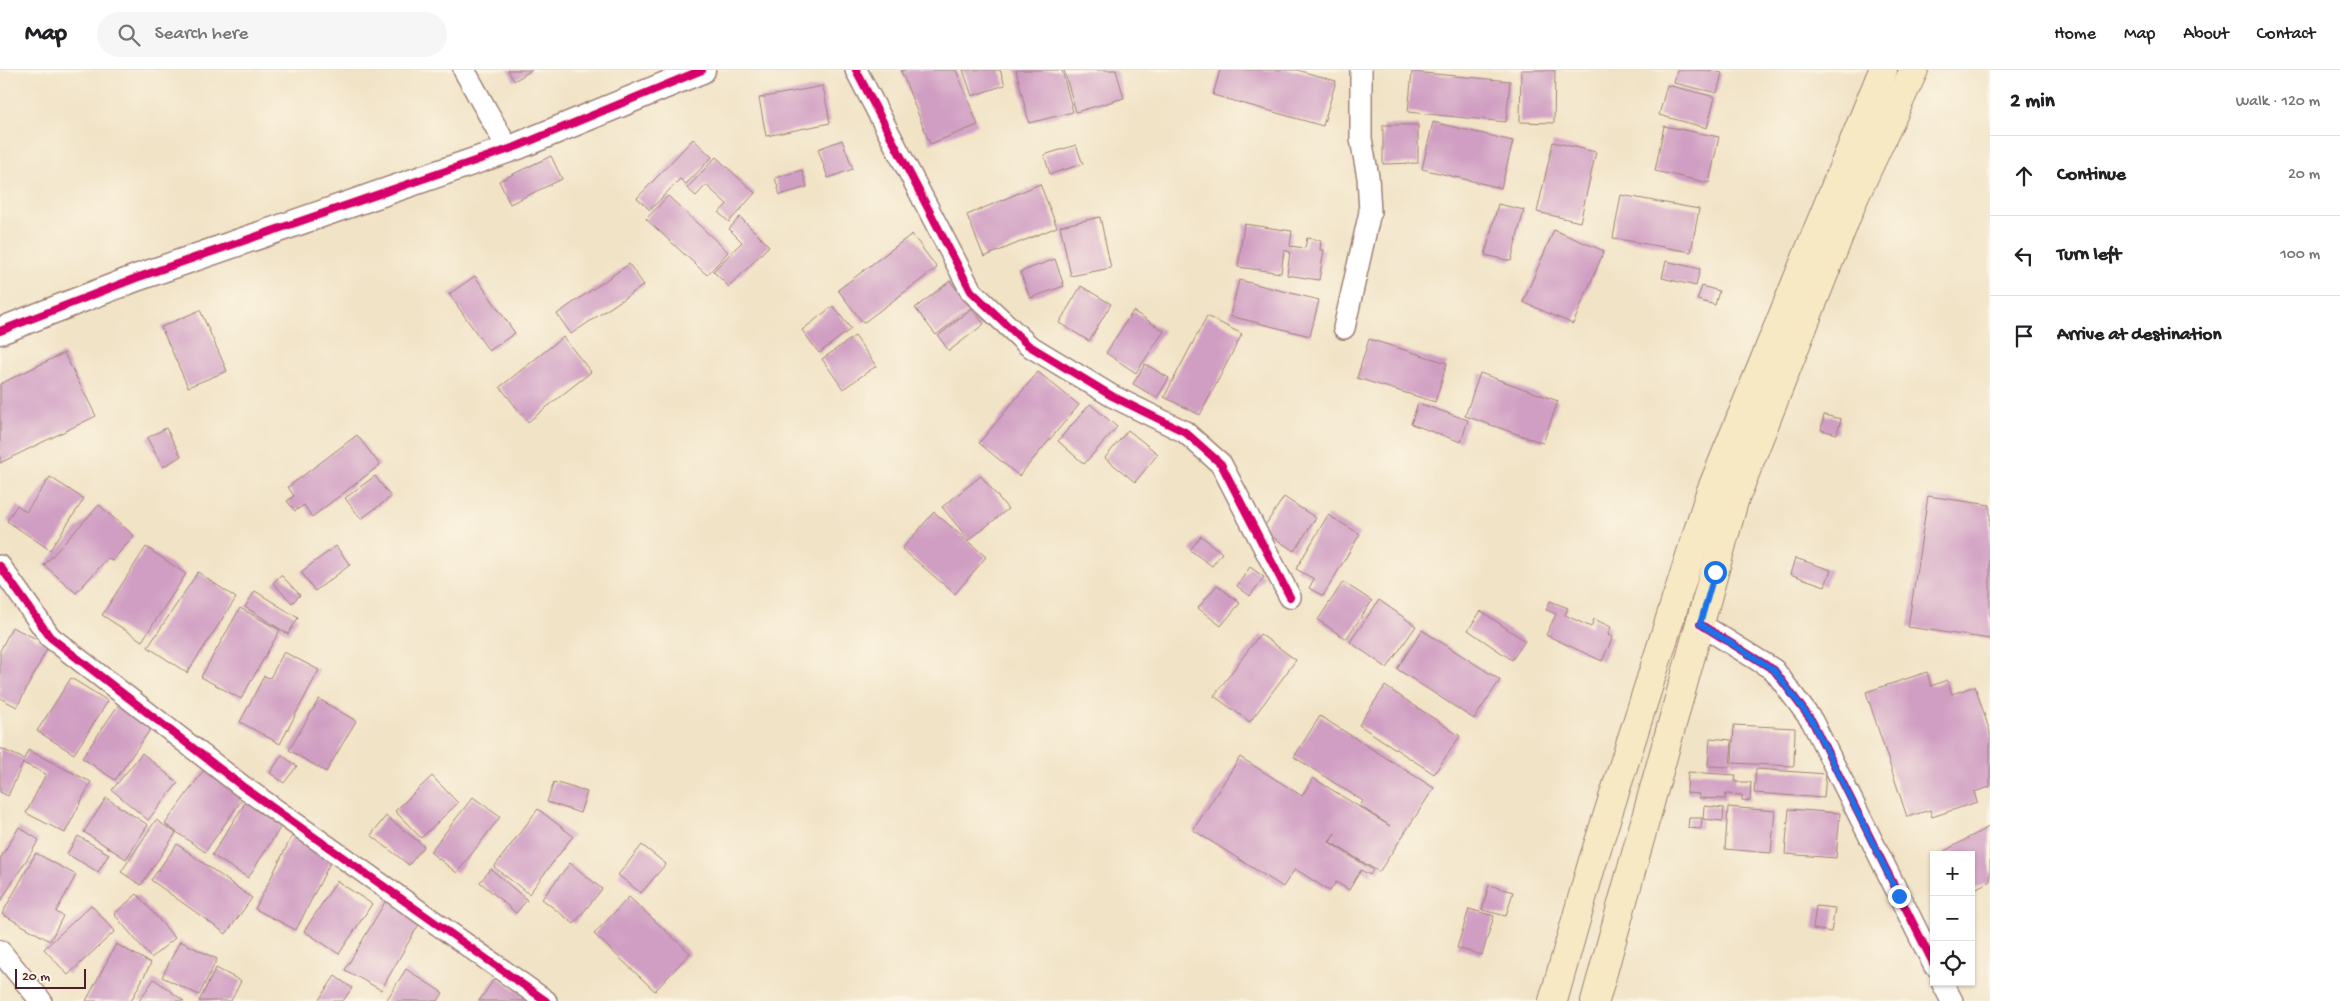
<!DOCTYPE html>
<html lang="en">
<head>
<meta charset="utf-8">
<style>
  :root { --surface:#fff; --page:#f6f6f6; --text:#202124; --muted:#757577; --line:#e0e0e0 }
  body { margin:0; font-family:"Gochi Hand",sans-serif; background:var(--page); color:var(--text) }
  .controls { position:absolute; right:15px; bottom:15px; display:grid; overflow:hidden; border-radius:0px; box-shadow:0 1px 4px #0004 }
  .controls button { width:45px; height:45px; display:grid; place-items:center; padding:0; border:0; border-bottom:1px solid var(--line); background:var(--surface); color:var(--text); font:25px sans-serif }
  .scale { position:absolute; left:15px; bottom:12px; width:71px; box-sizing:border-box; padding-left:5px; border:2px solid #4a1f2b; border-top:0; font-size:14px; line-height:18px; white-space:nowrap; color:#4a1f2b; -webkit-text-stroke:4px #fcf5e5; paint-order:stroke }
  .stop { position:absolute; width:15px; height:15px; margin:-11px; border:4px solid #1a73e8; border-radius:50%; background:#fff }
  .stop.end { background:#1a73e8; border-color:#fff; box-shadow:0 1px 5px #0008 }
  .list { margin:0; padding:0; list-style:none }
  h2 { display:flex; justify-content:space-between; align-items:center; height:65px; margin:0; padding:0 20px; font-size:21px }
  h2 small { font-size:16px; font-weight:400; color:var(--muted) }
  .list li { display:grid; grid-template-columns:32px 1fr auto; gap:15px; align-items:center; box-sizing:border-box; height:80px; padding:0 20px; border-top:1px solid var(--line) }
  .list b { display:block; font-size:19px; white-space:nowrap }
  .list em { font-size:16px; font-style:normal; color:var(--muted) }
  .icon { flex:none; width:28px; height:28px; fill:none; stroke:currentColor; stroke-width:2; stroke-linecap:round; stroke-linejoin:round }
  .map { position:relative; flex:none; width:1990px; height:931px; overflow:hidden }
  header { display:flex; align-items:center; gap:30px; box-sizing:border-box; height:70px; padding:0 25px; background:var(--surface); border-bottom:1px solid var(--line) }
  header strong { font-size:24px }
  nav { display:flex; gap:28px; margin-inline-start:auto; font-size:18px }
  .search { width:350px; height:45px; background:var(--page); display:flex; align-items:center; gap:12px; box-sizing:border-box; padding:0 18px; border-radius:28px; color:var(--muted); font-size:19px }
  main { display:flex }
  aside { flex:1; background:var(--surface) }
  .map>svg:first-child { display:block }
  .building { fill:#d09ec3 }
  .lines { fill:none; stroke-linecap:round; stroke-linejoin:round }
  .minor-casing { stroke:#9e8178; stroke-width:24 }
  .tertiary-casing { stroke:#9e8178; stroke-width:29 }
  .secondary-casing { stroke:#9e8178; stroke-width:30 }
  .minor { stroke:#fff; stroke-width:21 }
  .tertiary { stroke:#fff; stroke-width:26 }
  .secondary { stroke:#f7e9c3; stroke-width:28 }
  .cycleway-casing { stroke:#fcf5e5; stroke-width:11 }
  .cycleway { stroke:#d6006c; stroke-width:8 }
  .route { stroke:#1a73e8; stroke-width:6 }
</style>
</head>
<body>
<header>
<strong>Map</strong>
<div class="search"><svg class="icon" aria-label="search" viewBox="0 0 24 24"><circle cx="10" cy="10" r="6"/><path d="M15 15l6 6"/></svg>Search here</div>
<nav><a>Home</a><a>Map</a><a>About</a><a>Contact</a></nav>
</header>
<main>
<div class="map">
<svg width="1990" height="931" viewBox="0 0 1990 931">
  <rect width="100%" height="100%" fill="#fcf5e5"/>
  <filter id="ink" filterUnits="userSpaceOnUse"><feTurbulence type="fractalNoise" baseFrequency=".02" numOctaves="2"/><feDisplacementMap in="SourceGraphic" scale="10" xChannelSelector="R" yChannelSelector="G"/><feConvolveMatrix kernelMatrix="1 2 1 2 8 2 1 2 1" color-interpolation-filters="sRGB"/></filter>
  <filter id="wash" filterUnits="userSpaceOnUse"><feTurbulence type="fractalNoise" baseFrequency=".0096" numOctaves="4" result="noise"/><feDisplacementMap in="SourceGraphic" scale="20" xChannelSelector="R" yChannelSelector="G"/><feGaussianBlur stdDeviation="1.12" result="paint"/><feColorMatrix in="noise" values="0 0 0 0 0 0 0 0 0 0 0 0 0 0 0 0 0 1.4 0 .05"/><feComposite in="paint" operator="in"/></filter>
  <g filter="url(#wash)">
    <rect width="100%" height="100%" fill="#f1e3c6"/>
    <g id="blocks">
      <!-- building -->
      <g class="building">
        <path d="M508 0H532L514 11Z"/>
        <path d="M904 0H956L978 55 930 74 901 1Z"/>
        <path d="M963 0H1000L1005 15 972 26Z"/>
        <path d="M1016 0H1062L1073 42 1029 53Z"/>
        <path d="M1064 0H1116L1124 28 1076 42Z"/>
        <path d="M1220 0H1297L1336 11 1323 56 1213 25Z"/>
        <path d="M1521 0H1555L1554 53 1520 52Z"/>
        <path d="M1677 0H1708L1722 3 1717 23 1674 13Z"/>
        <path d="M1412 2 1510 11 1506 52 1408 42Z"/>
        <path d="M1667 15 1715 27 1707 58 1659 45Z"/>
        <path d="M823 16 830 53 766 66 759 28Z"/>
        <path d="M1433 52 1513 71 1501 118 1422 99Z"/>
        <path d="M1383 55H1418V93L1383 94Z"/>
        <path d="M1664 56 1719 67 1709 113 1655 101Z"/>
        <path d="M693 69 712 87 686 114 680 109 650 140 637 128Z"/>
        <path d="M842 70 853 99 828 108 818 79Z"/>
        <path d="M1553 72 1596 82 1580 152 1537 142Z"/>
        <path d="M1076 75 1083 94 1050 104 1044 85Z"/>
        <path d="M551 86 562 109 510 134 499 111Z"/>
        <path d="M716 87 755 123 729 152 719 143 727 134 706 115 696 126 687 118Z"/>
        <path d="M802 100 807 117 780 125 775 108Z"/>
        <path d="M1040 114 1057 157 984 187 967 145Z"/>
        <path d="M1621 125 1699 139 1691 182 1613 168Z"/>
        <path d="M668 126 728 182 707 205 646 149Z"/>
        <path d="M1498 134 1524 140 1511 191 1485 185Z"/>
        <path d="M740 147 769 176 729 217 713 201 742 172 729 159Z"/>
        <path d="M1100 147 1111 198 1071 206 1060 156Z"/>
        <path d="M1244 154 1292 161 1290 176 1305 178 1307 168 1321 170 1320 180H1324L1319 210 1287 205 1290 182 1284 180 1281 203 1238 197Z"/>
        <path d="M1554 160 1604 181 1573 254 1523 232Z"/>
        <path d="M912 164 937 198 863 253 838 220Z"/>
        <path d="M1055 189 1064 216 1030 228 1020 202Z"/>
        <path d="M1666 191 1700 199 1696 216 1662 208Z"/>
        <path d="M629 194 644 215 571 264 557 244Z"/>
        <path d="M475 206 515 263 489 281 449 224Z"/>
        <path d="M1239 210 1319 230 1310 266 1230 246Z"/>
        <path d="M950 211 971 238 936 265 915 238Z"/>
        <path d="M1081 216 1111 234 1089 271 1059 253Z"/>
        <path d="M1702 216 1719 221 1715 235 1697 230Z"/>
        <path d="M833 236 851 259 819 283 802 260Z"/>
        <path d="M972 239 984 254 949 281 938 266Z"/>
        <path d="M200 240 227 301 188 317 161 257Z"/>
        <path d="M1133 241 1164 261 1136 303 1106 283Z"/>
        <path d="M1207 246 1242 264 1200 345 1164 327Z"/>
        <path d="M855 266 876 296 843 319 822 289Z"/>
        <path d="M563 267 591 302 528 352 500 317Z"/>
        <path d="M1369 269 1447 293 1435 332 1357 308Z"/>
        <path d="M64 283 96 346 0 393V314Z"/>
        <path d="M1145 294 1169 308 1157 328 1133 314Z"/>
        <path d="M1038 302 1079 335 1019 406 979 373Z"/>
        <path d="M1480 303 1558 331 1543 373 1465 346Z"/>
        <path d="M1418 333 1468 350 1461 372 1411 354Z"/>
        <path d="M1090 334 1117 357 1084 394 1058 371Z"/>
        <path d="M1824 345 1841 349 1837 364 1821 360Z"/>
        <path d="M166 358 181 386 163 397 147 368Z"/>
        <path d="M1128 360 1158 384 1135 412 1105 388Z"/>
        <path d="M357 365 380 395 312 447 304 435 295 441 287 431 294 426 288 417Z"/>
        <path d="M375 406 391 427 361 449 345 428Z"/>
        <path d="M981 406 1008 439 969 470 942 437Z"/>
        <path d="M50 407 84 429 50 480 7 451 17 435 26 442Z"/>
        <path d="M1928 426 1990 435V569L1908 557Z"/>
        <path d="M1284 427 1316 448 1294 481 1262 460Z"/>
        <path d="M99 435 134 466 112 491 108 488 76 523 44 495Z"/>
        <path d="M934 442 986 487 955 524 902 479Z"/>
        <path d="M1328 445 1360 464 1323 526 1309 518 1314 509 1296 499Z"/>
        <path d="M1201 466 1222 483 1212 496 1190 480Z"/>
        <path d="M336 476 350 495 315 521 301 502Z"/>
        <path d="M146 477 186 504 142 571 102 545Z"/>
        <path d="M1795 488 1831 500 1825 516 1790 504Z"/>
        <path d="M1250 497 1264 507 1250 526 1237 516Z"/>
        <path d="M198 502 236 528 187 603 148 577Z"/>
        <path d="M281 505 300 525 292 533 273 513Z"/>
        <path d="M1343 512 1372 531 1346 569 1318 550Z"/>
        <path d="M1217 515 1240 533 1221 556 1198 538Z"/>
        <path d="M255 521 298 548 288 564 245 537Z"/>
        <path d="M1379 530 1416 556 1387 598 1350 572Z"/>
        <path d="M1550 531 1568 538 1565 545 1591 557 1594 549 1611 557 1608 565 1613 567 1602 591 1546 565 1556 544 1546 540Z"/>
        <path d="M240 538 280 560 241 629 201 607Z"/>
        <path d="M1481 541 1525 571 1512 590 1468 560Z"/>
        <path d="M12 557 49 575 17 637 0 628V581Z"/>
        <path d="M1422 560 1500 610 1474 649 1397 599Z"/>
        <path d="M1260 564 1296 590 1250 652 1214 626Z"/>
        <path d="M284 582 319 600 280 674 240 652 264 606 270 608Z"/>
        <path d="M1927 602 1931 616 1947 610 1952 624 1975 616 1990 662V717L1974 722 1977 732 1932 747 1930 740 1907 747 1866 622Z"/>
        <path d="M71 608 108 631 74 684 37 661Z"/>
        <path d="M1385 616 1460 666 1434 704 1359 655Z"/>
        <path d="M319 629 356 651 326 702 289 680Z"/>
        <path d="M119 634 152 657 115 710 82 688Z"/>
        <path d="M1320 646 1434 718 1379 802 1330 772 1335 763 1329 772 1373 800 1370 805 1361 800 1349 820 1336 812 1330 821 1295 799 1283 817 1193 760 1240 687 1302 726 1313 708 1390 756 1360 736 1363 731 1294 687Z"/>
        <path d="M1734 655 1795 658 1794 696 1732 693Z"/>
        <path d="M1710 668 1732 670 1730 697 1708 696Z"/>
        <path d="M0 678 24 689 28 680 91 712 65 763 26 743 46 704 23 693 8 726 0 722Z"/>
        <path d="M142 683 178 713 148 750 112 720Z"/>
        <path d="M282 685 297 696 284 713 270 703Z"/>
        <path d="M209 693 248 721 205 782 165 754Z"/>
        <path d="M1756 699 1826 704 1824 728 1754 723Z"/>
        <path d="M1688 702 1736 705 1735 712H1751L1750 731 1742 730V725L1726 724 1725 729 1699 728V724L1687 723Z"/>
        <path d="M432 706 458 733 421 768 395 741Z"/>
        <path d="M554 712 587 722 580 743 547 732Z"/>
        <path d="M250 725 287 747 248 808 212 785Z"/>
        <path d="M473 727 500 747 457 803 430 782Z"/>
        <path d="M106 728 148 755 126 789 84 762Z"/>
        <path d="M1704 736 1724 738 1723 751 1703 749Z"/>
        <path d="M1728 737 1775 741 1771 783 1725 779Z"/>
        <path d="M538 739 573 766 529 824 494 797Z"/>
        <path d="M1789 739 1840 743 1836 788 1785 784Z"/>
        <path d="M386 746 424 776 409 795 371 765Z"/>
        <path d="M1689 748H1702L1701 759 1688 758Z"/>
        <path d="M156 750 176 763 141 815 121 802Z"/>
        <path d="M1990 756V811L1971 821V785L1941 783Z"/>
        <path d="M19 757 39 770 0 832V789Z"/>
        <path d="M78 766 109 784 98 802 67 784Z"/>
        <path d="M292 766 333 787 296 860 255 839Z"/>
        <path d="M177 774 252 828 226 864 151 810Z"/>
        <path d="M642 775 666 794 641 823 618 805Z"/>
        <path d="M36 783 76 805 56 842 63 846 50 871 2 844Z"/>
        <path d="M570 793 602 819 574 854 542 829Z"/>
        <path d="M491 799 527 830 516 843 480 812Z"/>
        <path d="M337 811 372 834 339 884 304 861Z"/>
        <path d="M1489 815 1513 822 1506 846 1482 840Z"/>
        <path d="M137 824 175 868 151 888 114 844Z"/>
        <path d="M388 827 423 847 381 920 345 900Z"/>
        <path d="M629 827 690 883 655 921 594 864Z"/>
        <path d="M91 835 115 861 68 905 44 879Z"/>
        <path d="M1816 836 1835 838 1831 862 1813 859Z"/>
        <path d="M1469 839 1494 846 1482 885 1457 878Z"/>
        <path d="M180 871 217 889 199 925 162 907Z"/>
        <path d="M116 874 151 893 131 931H86Z"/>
        <path d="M216 898 241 911 231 931H199Z"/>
        <path d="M406 899 443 923 438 931H386Z"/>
        <path d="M335 906 352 918 343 931H318Z"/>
        <path d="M496 906 532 931H479Z"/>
        <path d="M154 909 184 931H139Z"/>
      </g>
    </g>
  </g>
  <g filter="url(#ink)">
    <use href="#blocks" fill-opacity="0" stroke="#9e8178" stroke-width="1"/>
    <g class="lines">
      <!-- minor casing -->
      <g class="minor-casing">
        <g id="minor">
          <path d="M464 0 508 79"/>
          <path d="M856 0 971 221 1028 275 1112 326 1185 362 1221 394 1290 527"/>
          <path d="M1344 258 1370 142 1368 107 1361 69V0"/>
          <path d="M0 496 50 567 242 716 546 931"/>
          <path d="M1700 554 1774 600 1812 651 1934 895"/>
          <path d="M0 881 41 931"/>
          <path d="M1942 912 1952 931"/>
        </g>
      </g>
      <!-- tertiary casing -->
      <g class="tertiary-casing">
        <path id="tertiary" d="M0 261 136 208 518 76 702 0"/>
      </g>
      <!-- secondary casing -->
      <g class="secondary-casing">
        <g id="secondary">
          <path d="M1553 931 1591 797 1710 423 1883 0"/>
          <path d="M1595 931 1734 431 1854 128 1914 0"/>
        </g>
      </g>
      <!-- minor -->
      <use href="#minor" class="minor"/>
      <!-- tertiary -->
      <use href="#tertiary" class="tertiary"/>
      <!-- secondary -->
      <use href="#secondary" class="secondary"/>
      <!-- cycleway casing -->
      <g class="cycleway-casing">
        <g id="cycleway">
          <path d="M856 0 971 221 1028 275 1112 326 1185 362 1221 394 1290 527"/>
          <path d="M0 261 136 208 518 76 702 0"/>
          <path d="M0 496 50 567 242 716 546 931"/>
          <path d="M1700 554 1774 600 1812 651 1934 895"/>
        </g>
      </g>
      <!-- cycleway -->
      <use href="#cycleway" class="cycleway"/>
    </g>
  </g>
  <g class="lines" filter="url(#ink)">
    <!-- route -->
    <path class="route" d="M1715 502 1700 554 1774 600 1812 651 1899 826"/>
  </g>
</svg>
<div class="controls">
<button>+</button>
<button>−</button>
<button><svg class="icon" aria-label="locate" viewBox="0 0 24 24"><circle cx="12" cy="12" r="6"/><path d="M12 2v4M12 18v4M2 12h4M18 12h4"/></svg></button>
</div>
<div class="scale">20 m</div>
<div class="stop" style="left:1715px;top:502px"></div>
<div class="stop end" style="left:1899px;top:826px"></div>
</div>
<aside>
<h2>2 min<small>Walk · 120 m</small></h2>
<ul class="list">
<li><svg class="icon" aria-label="ahead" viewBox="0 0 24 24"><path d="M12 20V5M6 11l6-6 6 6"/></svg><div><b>Continue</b></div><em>20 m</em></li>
<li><svg class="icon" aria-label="left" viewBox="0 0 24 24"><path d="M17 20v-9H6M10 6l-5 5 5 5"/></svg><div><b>Turn left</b></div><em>100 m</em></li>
<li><svg class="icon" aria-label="arrive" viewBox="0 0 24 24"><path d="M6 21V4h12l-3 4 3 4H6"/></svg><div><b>Arrive at destination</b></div></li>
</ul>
</aside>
</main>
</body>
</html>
